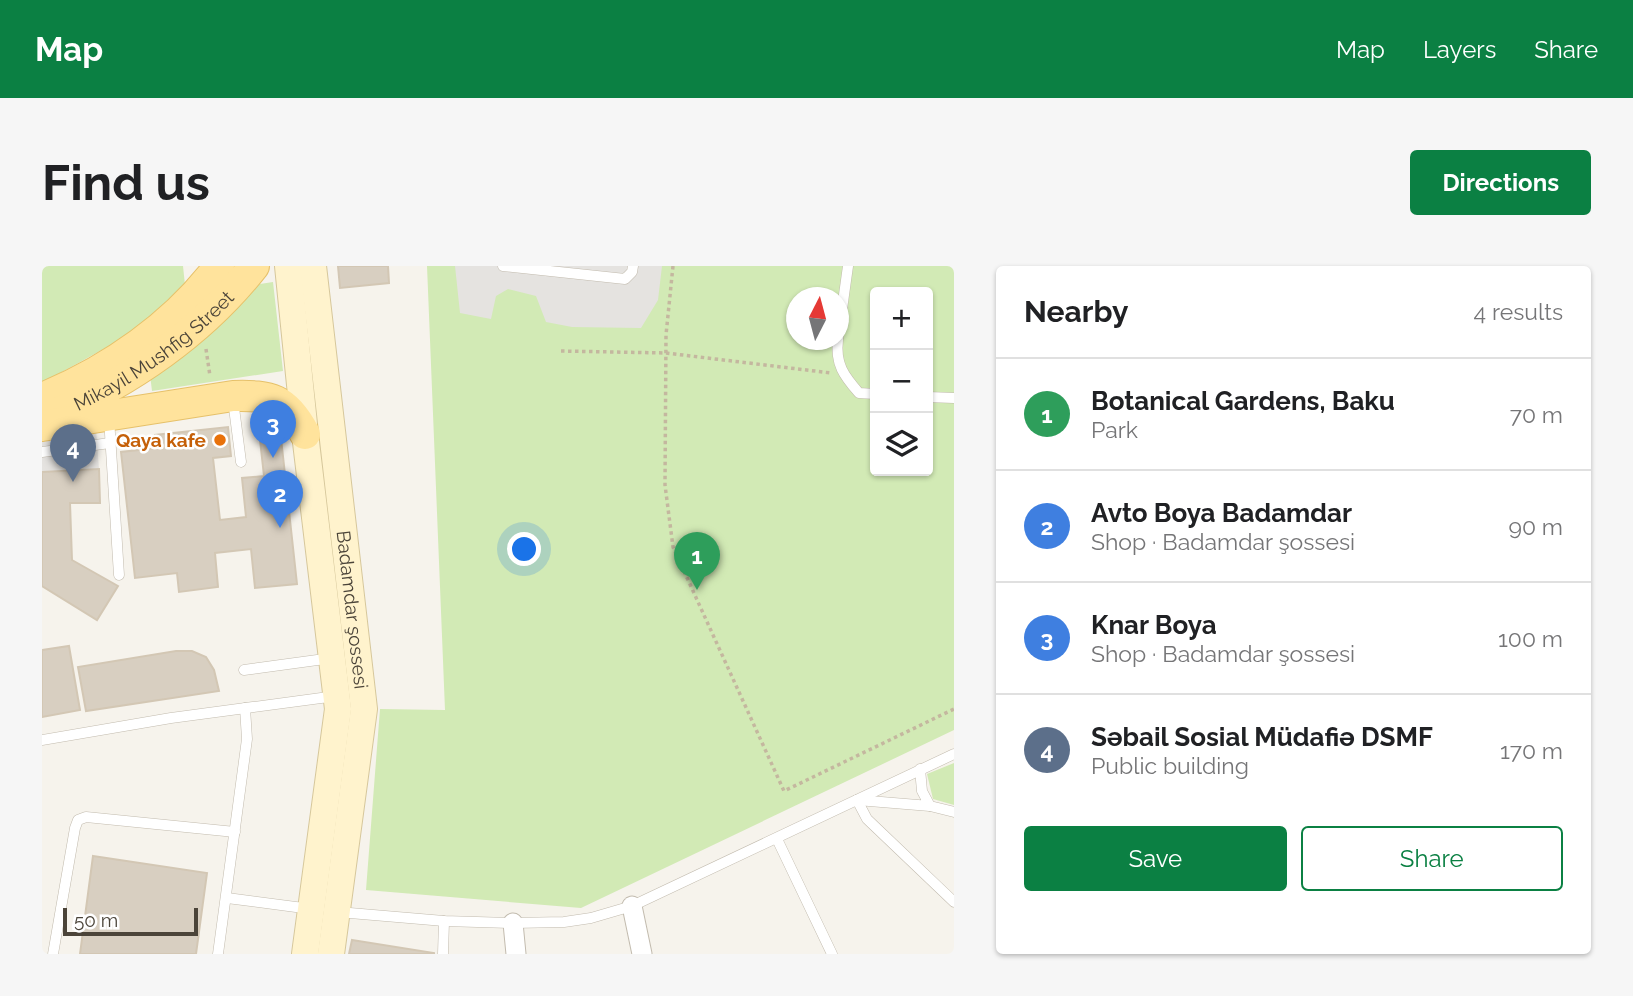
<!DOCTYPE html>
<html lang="en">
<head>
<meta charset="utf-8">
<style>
  :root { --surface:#fff; --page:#f6f6f6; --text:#202124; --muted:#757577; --line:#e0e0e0; --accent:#0b8043 }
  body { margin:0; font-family:Raleway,sans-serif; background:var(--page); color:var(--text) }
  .controls { position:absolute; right:21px; top:21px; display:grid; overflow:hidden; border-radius:7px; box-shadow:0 2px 5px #0004 }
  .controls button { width:63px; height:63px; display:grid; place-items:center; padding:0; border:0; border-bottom:2px solid var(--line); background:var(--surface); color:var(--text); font:35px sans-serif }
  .compass { position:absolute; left:744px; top:21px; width:63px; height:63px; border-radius:50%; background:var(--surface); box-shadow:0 2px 5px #0004; rotate:6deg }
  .scale { position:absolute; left:21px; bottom:18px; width:135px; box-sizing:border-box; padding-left:7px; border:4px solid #4b4439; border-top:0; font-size:19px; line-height:24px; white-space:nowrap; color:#4b4439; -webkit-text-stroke:5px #fff; paint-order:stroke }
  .you { position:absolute; left:483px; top:284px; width:24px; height:24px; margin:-18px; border:5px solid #fff; border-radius:50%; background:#1a73e8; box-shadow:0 0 0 10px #1a73e833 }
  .badge { display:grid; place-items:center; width:46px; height:46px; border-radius:50%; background:var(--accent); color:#fff; font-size:23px; font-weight:700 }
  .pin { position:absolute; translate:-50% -58px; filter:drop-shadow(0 2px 4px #0008) }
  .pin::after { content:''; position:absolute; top:37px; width:24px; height:21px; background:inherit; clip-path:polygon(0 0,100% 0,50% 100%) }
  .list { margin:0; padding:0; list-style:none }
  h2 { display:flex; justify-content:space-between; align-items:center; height:91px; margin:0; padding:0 28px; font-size:30px }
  h2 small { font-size:23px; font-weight:400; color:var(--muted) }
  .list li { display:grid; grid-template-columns:46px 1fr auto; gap:21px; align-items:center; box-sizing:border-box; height:112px; padding:0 28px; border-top:2px solid var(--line) }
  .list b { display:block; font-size:26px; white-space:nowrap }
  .list p { margin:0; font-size:23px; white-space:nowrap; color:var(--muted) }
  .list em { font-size:23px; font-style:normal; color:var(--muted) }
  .actions { display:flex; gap:14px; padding:21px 28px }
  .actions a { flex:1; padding:16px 0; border:2px solid var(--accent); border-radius:7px; text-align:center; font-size:24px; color:var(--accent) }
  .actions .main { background:var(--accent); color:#fff }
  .icon { flex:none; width:38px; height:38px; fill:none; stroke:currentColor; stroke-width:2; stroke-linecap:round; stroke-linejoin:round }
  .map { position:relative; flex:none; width:912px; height:688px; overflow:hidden; border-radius:7px }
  header { display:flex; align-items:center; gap:42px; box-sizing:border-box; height:98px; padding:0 35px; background:var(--accent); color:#fff }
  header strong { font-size:33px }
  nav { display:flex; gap:38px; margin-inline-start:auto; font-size:24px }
  .intro { display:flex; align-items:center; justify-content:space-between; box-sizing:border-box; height:168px; padding:0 42px }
  h1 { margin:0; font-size:49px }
  .button { padding:18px 32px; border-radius:7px; background:var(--accent); color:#fff; font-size:24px; font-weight:700 }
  main { display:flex; gap:42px; padding:0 42px }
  aside { flex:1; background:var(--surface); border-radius:7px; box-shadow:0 2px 5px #0004 }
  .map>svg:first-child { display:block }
  .green { fill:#d2eab5; fill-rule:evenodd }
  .parking { fill:#e5e3e0 }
  .building { fill:#d8cfc1; stroke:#d3c7b4; stroke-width:2 }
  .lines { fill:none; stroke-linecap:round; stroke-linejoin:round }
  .lane-casing { stroke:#c2bbae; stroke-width:11 }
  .street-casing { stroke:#c2bbae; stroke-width:21 }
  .secondary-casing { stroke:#d6c79b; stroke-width:28 }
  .primary-casing { stroke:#e6c16a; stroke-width:32 }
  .path { stroke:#c4b79f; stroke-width:3.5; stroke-dasharray:3.5 3.5; stroke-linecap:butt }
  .lane { stroke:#fff; stroke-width:10 }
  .street { stroke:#fff; stroke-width:19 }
  .secondary { stroke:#fff3cd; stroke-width:26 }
  .primary { stroke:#ffe39c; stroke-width:30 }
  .food-dot { fill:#e8710a; stroke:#fff; stroke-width:2.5 }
  .labels { text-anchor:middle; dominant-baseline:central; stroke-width:5; stroke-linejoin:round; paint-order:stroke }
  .street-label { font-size:19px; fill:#4b4439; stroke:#fff }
  .food-label { font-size:19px; font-weight:bold; fill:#c56008; stroke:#fff; text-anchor:end }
</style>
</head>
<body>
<header>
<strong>Map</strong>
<nav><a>Map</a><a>Layers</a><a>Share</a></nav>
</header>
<div class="intro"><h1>Find us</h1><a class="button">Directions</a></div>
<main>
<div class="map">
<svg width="912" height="688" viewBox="0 0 912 688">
  <rect width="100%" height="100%" fill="#f6f3ec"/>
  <!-- green -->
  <g class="green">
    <path d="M0 0H141L143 19 128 38 85 70 0 117Z"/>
    <path d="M385 0H912V464L539 642 324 624 338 443 403 444ZM833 26H886V205H833ZM754 32H796V74H754Z"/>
    <path d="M231 16 241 105 110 125 108 109 162 67 218 18Z"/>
    <path d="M912 497V539L891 533 885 508Z"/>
  </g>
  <!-- parking -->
  <g class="parking">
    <path d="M413 0H620L616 34 599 62 530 61 504 56 494 30 466 23 454 30 449 53 418 47Z"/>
    <path d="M54 162 57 203 0 206V171Z"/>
  </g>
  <!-- building -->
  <g class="building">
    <path d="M296 0H346L347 17 298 22Z"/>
    <path d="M186 161 189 190 171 192 178 254 204 251 200 212 222 210 217 165 238 163 255 318 213 322 209 283 173 287 176 321 137 326 135 307 93 312 79 186 114 182 113 169Z"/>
    <path d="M57 203 58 237H28L30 294 76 320 55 354 0 320V206Z"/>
    <path d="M27 380 38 444 0 451V384Z"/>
    <path d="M134 385H150L164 391 172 404 177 425 44 445 36 401Z"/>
    <path d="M51 590 165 607 154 688H38Z"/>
    <path d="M310 674 392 687V688H307Z"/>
  </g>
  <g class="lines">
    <!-- lane casing -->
    <g class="lane-casing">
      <g id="lane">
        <path d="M461 0 583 13 590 6 591 0"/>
        <path d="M796 72 806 0"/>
        <path d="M796 74C793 98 802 110 817 127L833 128"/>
        <path d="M886 131 912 132"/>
        <path d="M191 134 199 196"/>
        <path d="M67 152 77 309"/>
        <path d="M0 186 68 177"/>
        <path d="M202 404 290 392"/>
        <path d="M0 474 129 452 294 430"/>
        <path d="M815 534 825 553 912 636"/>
        <path d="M815 534 888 540 880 525 878 503"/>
        <path d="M888 540 912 546"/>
        <path d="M735 573 790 688"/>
        <path d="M185 632 269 643"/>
        <path d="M296 646 402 655 471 657 522 656 549 652 590 640 912 488"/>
        <path d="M11 688 33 562 36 554 44 551 193 566"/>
        <path d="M176 688 205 473 203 442"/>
        <path d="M401 688 402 655"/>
      </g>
    </g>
    <!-- street casing -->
    <g class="street-casing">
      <g id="street">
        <path d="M590 640 600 688"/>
        <path d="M471 657 474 688"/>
      </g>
    </g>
    <!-- secondary casing -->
    <g class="secondary-casing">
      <g id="secondary">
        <path d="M246 0 263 168 296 443 263 688"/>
        <path id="s1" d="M271 0 322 443 289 688"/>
      </g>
    </g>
    <!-- primary casing -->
    <g class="primary-casing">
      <g id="primary">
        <path d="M0 132C68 104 133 59 177 0"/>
        <path id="s2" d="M10 149C87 117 161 65 212 0"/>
        <path d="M0 160 191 130C229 129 244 132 263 168"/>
      </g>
    </g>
    <!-- path -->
    <g class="path">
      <path d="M631 0 624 69 623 219 631 281 742 525 912 443"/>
      <path d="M164 83 168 110"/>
      <path d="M519 85 624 87 789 107"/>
    </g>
    <!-- lane -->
    <use href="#lane" class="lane"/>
    <!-- street -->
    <use href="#street" class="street"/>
    <!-- secondary -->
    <use href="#secondary" class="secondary"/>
    <!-- primary -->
    <use href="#primary" class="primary"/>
  </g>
  <!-- markers -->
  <circle class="food-dot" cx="178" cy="174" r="7"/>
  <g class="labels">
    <!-- street labels -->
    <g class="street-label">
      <text stroke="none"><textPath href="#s2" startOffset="121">Mikayil Mushfig Street</textPath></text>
      <text stroke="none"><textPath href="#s1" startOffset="346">Badamdar şossesi</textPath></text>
    </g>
    <!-- food labels -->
    <g class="food-label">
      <text x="164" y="174">Qaya kafe</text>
    </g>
  </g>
</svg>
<div class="controls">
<button>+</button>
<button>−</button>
<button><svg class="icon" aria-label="layers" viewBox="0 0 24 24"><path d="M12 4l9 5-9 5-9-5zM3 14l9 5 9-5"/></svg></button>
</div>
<svg class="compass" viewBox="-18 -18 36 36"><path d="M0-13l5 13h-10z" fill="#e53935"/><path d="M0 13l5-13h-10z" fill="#757577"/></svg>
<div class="scale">50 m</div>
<div class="you"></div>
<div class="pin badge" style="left:655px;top:324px;background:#2e9e5b">1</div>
<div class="pin badge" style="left:238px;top:262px;background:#3f7fe0">2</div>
<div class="pin badge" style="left:231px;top:192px;background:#3f7fe0">3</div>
<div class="pin badge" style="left:31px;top:216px;background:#5c6f8a">4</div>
</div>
<aside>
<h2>Nearby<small>4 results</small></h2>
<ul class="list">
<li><span class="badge" style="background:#2e9e5b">1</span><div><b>Botanical Gardens, Baku</b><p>Park</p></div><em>70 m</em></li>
<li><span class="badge" style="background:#3f7fe0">2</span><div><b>Avto Boya Badamdar</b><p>Shop · Badamdar şossesi</p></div><em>90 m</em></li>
<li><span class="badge" style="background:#3f7fe0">3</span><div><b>Knar Boya</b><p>Shop · Badamdar şossesi</p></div><em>100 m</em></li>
<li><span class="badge" style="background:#5c6f8a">4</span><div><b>Səbail Sosial Müdafiə DSMF</b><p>Public building</p></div><em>170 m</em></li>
</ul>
<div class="actions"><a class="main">Save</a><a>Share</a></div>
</aside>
</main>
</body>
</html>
